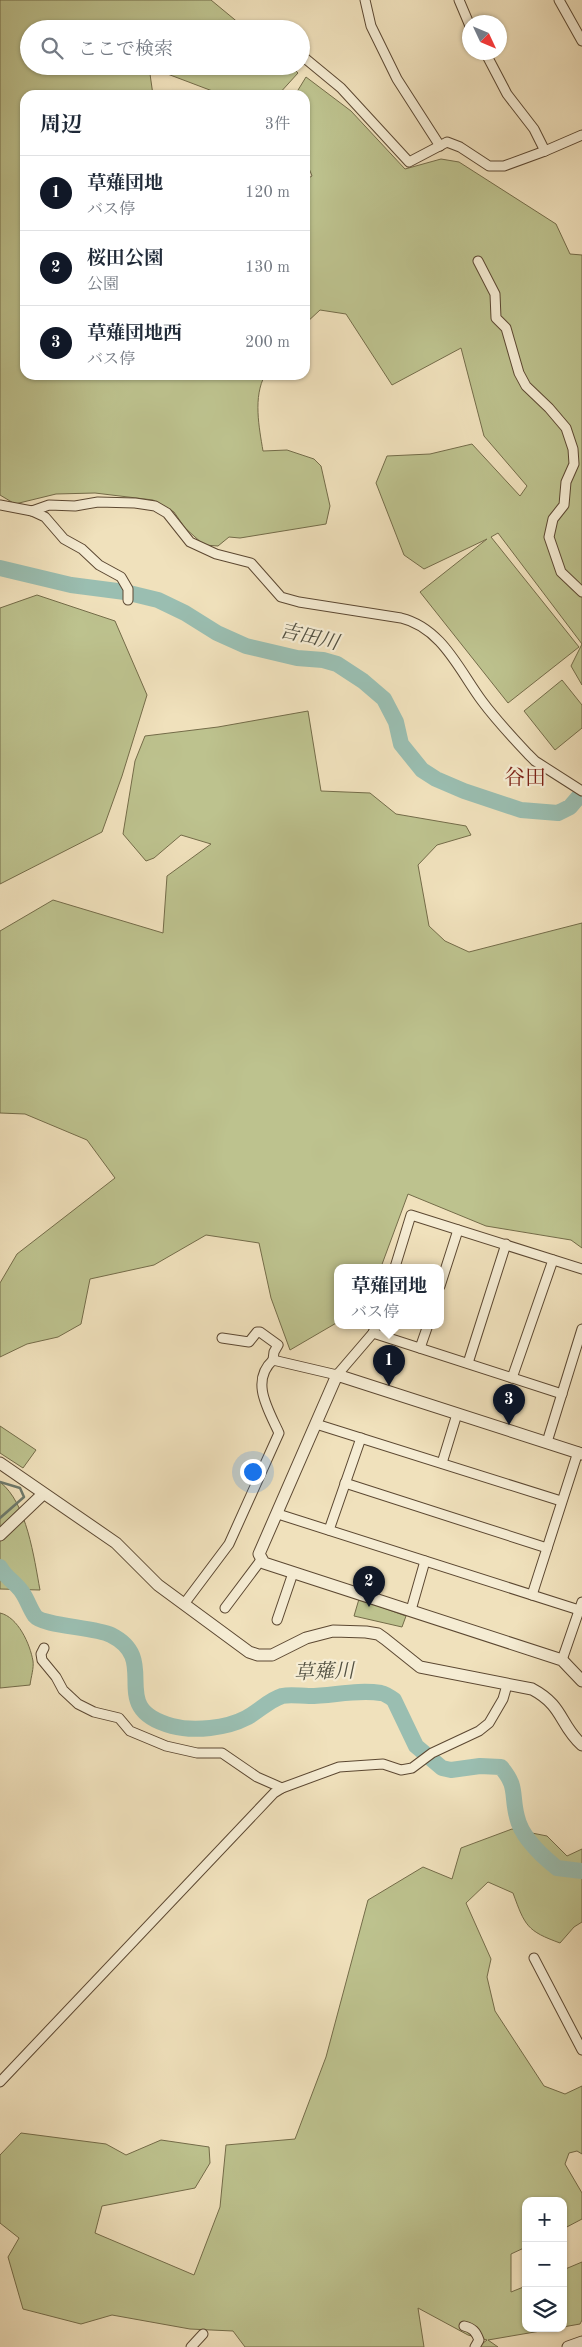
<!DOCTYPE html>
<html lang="ja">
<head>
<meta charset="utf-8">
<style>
  :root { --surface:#fff; --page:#f6f6f7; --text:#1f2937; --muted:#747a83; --line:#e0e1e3; --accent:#111827 }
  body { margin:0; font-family:"Old Standard TT","Noto Serif JP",serif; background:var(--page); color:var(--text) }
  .controls { position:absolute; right:15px; bottom:15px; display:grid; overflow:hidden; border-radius:10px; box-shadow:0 1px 4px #0004 }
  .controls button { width:45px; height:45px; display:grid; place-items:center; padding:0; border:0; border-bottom:1px solid var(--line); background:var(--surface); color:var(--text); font:25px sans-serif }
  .compass { position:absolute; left:462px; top:15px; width:45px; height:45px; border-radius:50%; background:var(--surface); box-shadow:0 1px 4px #0004; rotate:134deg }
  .you { position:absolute; left:252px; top:1471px; width:18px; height:18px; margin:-12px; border:4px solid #fff; border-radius:50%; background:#1a73e8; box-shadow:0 0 0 8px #1a73e833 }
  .badge { display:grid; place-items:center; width:32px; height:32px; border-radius:50%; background:var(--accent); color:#fff; font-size:16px; font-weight:700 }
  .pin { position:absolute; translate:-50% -41px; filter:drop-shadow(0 1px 2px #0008) }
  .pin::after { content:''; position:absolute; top:26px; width:18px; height:15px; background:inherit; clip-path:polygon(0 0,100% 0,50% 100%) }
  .popup { position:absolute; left:334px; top:1264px; width:110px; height:65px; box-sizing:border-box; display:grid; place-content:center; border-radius:10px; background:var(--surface); filter:drop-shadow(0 1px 4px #0005); font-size:16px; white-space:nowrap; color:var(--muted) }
  .popup b { font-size:19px; color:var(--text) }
  .popup::after { content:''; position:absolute; left:50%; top:100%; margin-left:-10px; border:10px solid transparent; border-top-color:var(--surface) }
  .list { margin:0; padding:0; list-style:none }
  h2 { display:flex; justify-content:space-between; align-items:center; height:65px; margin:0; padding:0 20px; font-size:21px }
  h2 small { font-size:16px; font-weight:400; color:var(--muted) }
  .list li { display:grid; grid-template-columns:32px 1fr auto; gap:15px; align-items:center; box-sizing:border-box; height:75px; padding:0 20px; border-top:1px solid var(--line) }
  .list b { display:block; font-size:19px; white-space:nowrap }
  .list p { margin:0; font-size:16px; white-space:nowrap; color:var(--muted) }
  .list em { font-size:16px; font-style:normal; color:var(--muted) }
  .icon { flex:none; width:28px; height:28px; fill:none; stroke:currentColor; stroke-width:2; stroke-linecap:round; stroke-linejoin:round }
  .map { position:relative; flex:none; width:582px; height:2347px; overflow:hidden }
  .search { position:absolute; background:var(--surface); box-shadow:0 1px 4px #0004; left:20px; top:20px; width:290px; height:55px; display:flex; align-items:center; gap:12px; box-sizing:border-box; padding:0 18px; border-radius:28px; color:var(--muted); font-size:19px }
  .panel { position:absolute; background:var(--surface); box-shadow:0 1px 4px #0004; left:20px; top:90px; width:290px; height:290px; border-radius:15px }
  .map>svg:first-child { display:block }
  .green { fill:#bdc28e; stroke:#746c49 }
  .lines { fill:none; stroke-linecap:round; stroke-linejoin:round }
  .stream { stroke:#6e7a6c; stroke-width:2.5 }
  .river { stroke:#9abeb1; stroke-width:16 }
  .minor-casing { stroke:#5c4832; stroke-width:11 }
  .tertiary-casing { stroke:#5c4832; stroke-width:13 }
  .minor { stroke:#f5ecd3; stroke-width:9 }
  .tertiary { stroke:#f5ecd3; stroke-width:11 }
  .labels { text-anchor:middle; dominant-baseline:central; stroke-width:4.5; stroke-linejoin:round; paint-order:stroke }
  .water-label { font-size:20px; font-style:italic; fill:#525041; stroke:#f5ecd3 }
  .quarter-label { font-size:21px; fill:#7a1f14; stroke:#f5ecd3 }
</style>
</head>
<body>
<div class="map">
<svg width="582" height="2347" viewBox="0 0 582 2347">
  <rect width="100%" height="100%" fill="#f0e1bc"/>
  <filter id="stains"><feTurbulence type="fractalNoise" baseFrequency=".004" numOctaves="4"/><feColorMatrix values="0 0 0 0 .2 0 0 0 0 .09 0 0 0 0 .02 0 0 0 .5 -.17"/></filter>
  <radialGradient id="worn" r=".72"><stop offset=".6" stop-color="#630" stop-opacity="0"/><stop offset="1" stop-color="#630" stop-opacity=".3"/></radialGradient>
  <!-- green -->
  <g class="green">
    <path d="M0 0H211L246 29H29V66H291L298 73 278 95H223L149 67 153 95H25V375H265C253 397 259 427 263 451L287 450 314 459 321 466 330 506 326 524 240 538 229 537 218 546 204 545 185 528 174 512 153 500 95 493 56 494 15 504 0 495Z"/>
    <path d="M306 77 351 111 405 169 441 159 459 162 556 224 570 254 582 255V685L571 666 582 644 498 533 491 537 579 647 508 703 420 592 487 539 424 569 404 555 376 483 387 456 430 454 472 444 520 496 527 486 484 436 461 348 392 385 346 314 320 310 305 324V180L312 176 305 158V95H295Z"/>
    <path d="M37 595 115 621 147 695 122 776 102 832 0 884V608Z"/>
    <path d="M562 680 582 705V728L555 750 524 711Z"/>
    <path d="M308 711 321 791 370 793 396 814 466 826 471 835 437 845 418 865 429 926 445 941 469 952 582 923V1248L571 1240 486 1226 408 1194 381 1267H338V1322L290 1350 271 1298 259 1243 206 1235 154 1265 90 1279 81 1324 58 1337 27 1344 0 1357V1283L17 1254 115 1178 87 1140 25 1114 0 1113V931L53 900 163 933 167 876 211 844 181 835 154 858 146 861 123 834 135 761 145 736 218 727Z"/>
    <path d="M0 1426 36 1450 23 1468 0 1453Z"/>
    <path d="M0 1482C27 1503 34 1558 40 1590L0 1589Z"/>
    <path d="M359 1599 406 1616 402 1627 354 1616Z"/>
    <path d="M0 1613C18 1617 30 1644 33 1661 34 1668 31 1677 30 1685L0 1688Z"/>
    <path d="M512 1829 547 1836 567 1856 582 1849V1922L574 1927 560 1943C527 1931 525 1926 513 1893L488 1882 466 1903 491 1959 487 1977 495 2011 544 2086 565 2094 582 2086V2154L577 2151 569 2153 565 2164 582 2193V2219L563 2229V2201H526V2247L511 2254V2292L526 2286V2328H558L488 2340 498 2347H478L487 2340 468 2335 418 2308 424 2347H245L233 2331 190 2329 112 2315 81 2324 23 2309 8 2257 19 2238 0 2223V2155L21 2133 106 2144 126 2155 161 2140 209 2147 210 2163 195 2188 102 2206 95 2233 194 2275 220 2207 226 2145 295 2139 326 2057 368 1900 423 1867 452 1879 461 1848Z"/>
    <path d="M582 2262V2320L580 2324 563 2327V2270Z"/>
  </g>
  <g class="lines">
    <!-- stream -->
    <path class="stream" d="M0 1482 20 1488 24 1497 0 1518"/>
    <!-- river -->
    <g class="river">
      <path d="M0 568 71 585 125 592 158 600 185 613 217 633 246 646 297 658 323 660 337 664 363 681 384 699 396 722 401 744 422 770 436 779 464 791 521 810 558 813 570 807 582 793"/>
      <path d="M0 1567C5 1577 16 1583 22 1592 27 1599 30 1609 35 1616 43 1626 95 1627 111 1635 163 1661 104 1708 172 1726 194 1732 227 1728 246 1718 258 1712 269 1700 282 1696 291 1694 300 1696 309 1696 332 1696 357 1689 381 1693 386 1694 390 1697 394 1700L416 1746 442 1768 451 1770 480 1766 501 1767C518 1787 511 1794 517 1817 521 1836 542 1856 557 1868L582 1871"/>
    </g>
    <!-- minor casing -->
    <g class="minor-casing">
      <g id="minor">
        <path d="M365 0 371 26 397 79 440 146"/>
        <path d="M459 0 470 26"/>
        <path d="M559 0 582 41"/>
        <path d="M485 52 507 94 534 129 545 151 582 135"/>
        <path d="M301 55 341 88 409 162 447 142 460 147 489 166H504L545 151"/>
        <path d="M478 261 495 294 496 318 506 328 519 373 526 386 549 408 566 428 573 449 574 464 566 482 564 505 553 519 549 537 561 572 582 592"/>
        <path d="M0 505 32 511 49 505 75 506 98 502 135 503 155 506 167 513 190 542 216 554 251 563 281 597 299 602 401 618C442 628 459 670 482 701 496 720 512 737 528 754L535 761 582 791"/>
        <path d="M32 511 45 517 64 539 82 549 99 565 121 577 128 589V600"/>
        <path d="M395 1267 411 1215 582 1269"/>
        <path d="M440 1286 458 1230"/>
        <path d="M373 1333 562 1394"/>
        <path d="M222 1338 249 1342 257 1332H260L278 1345 274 1352 273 1360"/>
        <path d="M420 1348 428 1325"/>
        <path d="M468 1363 506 1244"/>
        <path d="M512 1378 553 1260"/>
        <path d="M316 1424 561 1501"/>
        <path d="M547 1442 582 1329"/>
        <path d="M442 1463 457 1414"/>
        <path d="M345 1483 547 1548"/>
        <path d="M278 1514 579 1610"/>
        <path d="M329 1530 361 1438"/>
        <path d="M532 1595 578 1452"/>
        <path d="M184 1604 229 1544 279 1433C268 1409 250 1381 273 1360L337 1375 373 1333 376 1325"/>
        <path d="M225 1608 261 1560"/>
        <path d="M411 1610 425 1561"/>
        <path d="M277 1620 293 1573"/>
        <path d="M44 1648 41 1654 42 1660 56 1677 63 1690 78 1704 94 1712 119 1718 130 1731 166 1746 197 1753H222L257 1777 282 1788"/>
        <path d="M562 1660 582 1602"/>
        <path d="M534 1958 582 2050"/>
        <path d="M0 2082 274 1793 282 1788 339 1767 383 1764 401 1770 412 1768 432 1753 479 1731 489 1723 503 1699 507 1685"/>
        <path d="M464 2326C473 2328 476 2332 479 2340L475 2347"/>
        <path d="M191 2347 203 2334"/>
      </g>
    </g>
    <!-- tertiary casing -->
    <g class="tertiary-casing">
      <g id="tertiary">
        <path d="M582 1454 337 1375 259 1554 264 1563 562 1660 582 1681"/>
        <path d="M0 1463 116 1543 158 1585 249 1652 258 1655H272L306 1638 333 1631 366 1632 378 1634 385 1639 420 1667 532 1689C564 1706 559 1724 582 1745"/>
        <path d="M0 1535 43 1494"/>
        <path d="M568 2347 582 2342"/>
      </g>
    </g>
    <!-- minor -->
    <use href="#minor" class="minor"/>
    <!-- tertiary -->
    <use href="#tertiary" class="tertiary"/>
  </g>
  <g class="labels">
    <!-- water labels -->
    <g class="water-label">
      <text transform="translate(309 638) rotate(13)">吉田川</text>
      <text transform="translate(324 1673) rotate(-2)">草薙川</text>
    </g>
    <!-- quarter labels -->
    <g class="quarter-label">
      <text x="525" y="778">谷田</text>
    </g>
  </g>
  <rect width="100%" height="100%" filter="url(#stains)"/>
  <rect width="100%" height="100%" fill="url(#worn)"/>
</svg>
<div class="controls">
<button>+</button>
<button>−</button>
<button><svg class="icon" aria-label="layers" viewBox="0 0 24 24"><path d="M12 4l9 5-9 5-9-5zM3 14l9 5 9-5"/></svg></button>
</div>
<svg class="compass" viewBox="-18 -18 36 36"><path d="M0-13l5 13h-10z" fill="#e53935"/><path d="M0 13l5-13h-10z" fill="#747a83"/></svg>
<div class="you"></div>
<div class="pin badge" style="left:389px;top:1386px">1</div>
<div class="popup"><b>草薙団地</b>バス停</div>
<div class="pin badge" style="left:369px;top:1607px">2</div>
<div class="pin badge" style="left:509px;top:1425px">3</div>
<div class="search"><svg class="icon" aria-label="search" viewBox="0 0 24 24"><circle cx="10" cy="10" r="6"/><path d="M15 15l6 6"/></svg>ここで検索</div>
<section class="panel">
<h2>周辺<small>3件</small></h2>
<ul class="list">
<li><span class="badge">1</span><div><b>草薙団地</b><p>バス停</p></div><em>120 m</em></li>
<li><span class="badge">2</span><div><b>桜田公園</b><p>公園</p></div><em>130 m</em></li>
<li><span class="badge">3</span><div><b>草薙団地西</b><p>バス停</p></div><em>200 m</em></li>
</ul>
</section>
</div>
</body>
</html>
